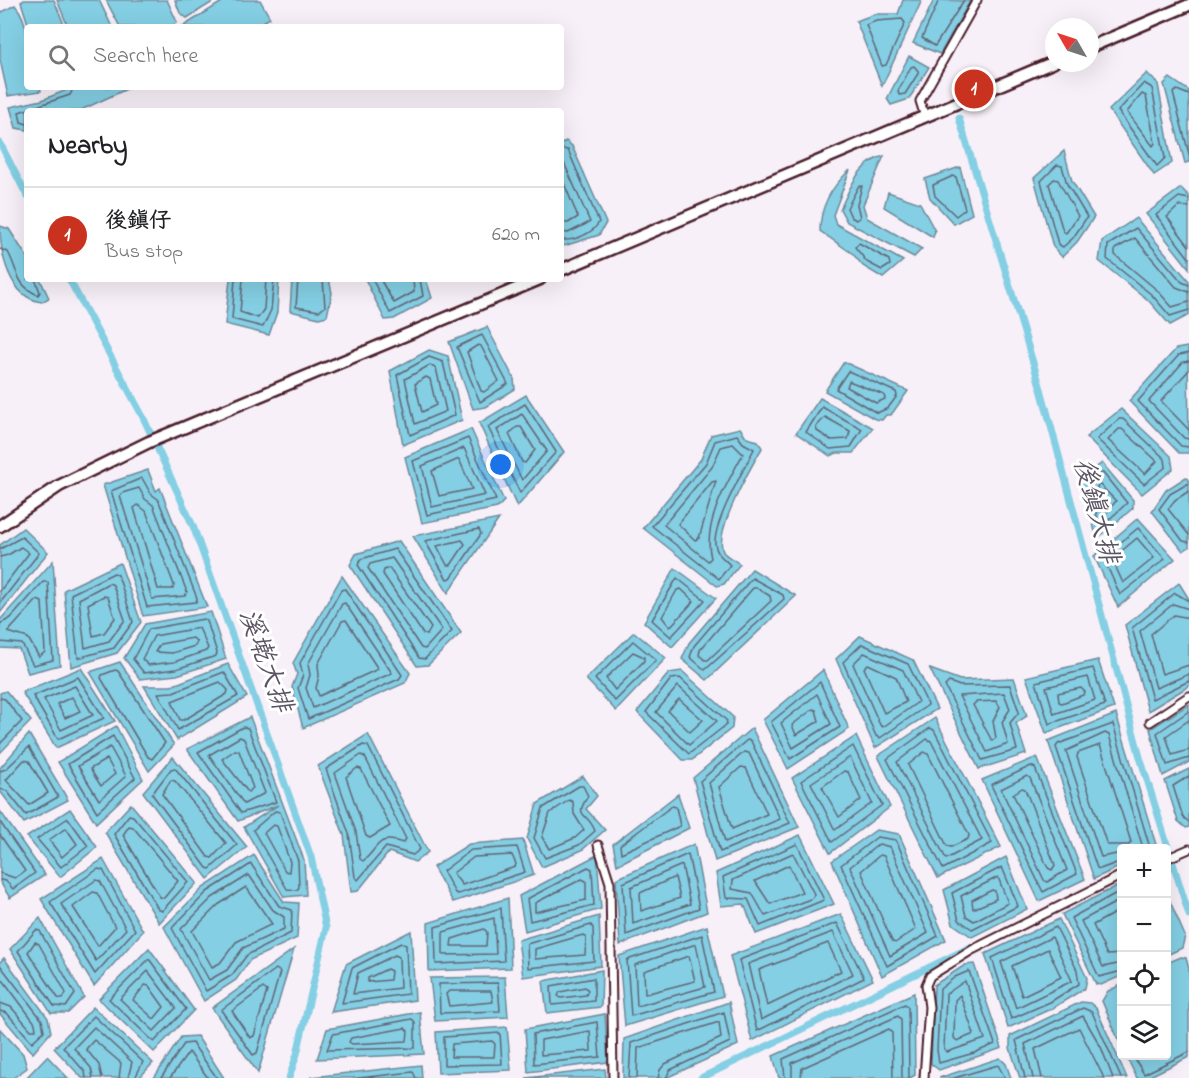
<!DOCTYPE html>
<html lang="en">
<head>
<meta charset="utf-8">
<style>
  :root { --surface:#fff; --page:#f2f2f2; --text:#202124; --muted:#757577; --line:#e0e0e0; --accent:#c8321e }
  body { margin:0; font-family:"Indie Flower","LXGW WenKai TC",sans-serif; background:var(--page); color:var(--text) }
  .controls { position:absolute; right:18px; bottom:18px; display:grid; overflow:hidden; border-radius:6px; box-shadow:0 6px 24px #0002 }
  .controls button { width:54px; height:54px; display:grid; place-items:center; padding:0; border:0; border-bottom:2px solid var(--line); background:var(--surface); color:var(--text); font:30px sans-serif }
  .compass { position:absolute; left:1045px; top:18px; width:54px; height:54px; border-radius:50%; background:var(--surface); box-shadow:0 6px 24px #0002; rotate:309deg }
  .you { position:absolute; left:501px; top:465px; width:21px; height:21px; margin:-15px; border:4px solid #fff; border-radius:50%; background:#1a73e8; box-shadow:0 0 0 9px #1a73e833 }
  .badge { display:grid; place-items:center; width:39px; height:39px; border-radius:50%; background:var(--accent); color:#fff; font-size:20px; font-weight:700 }
  .pin { position:absolute; translate:-50% -50%; border:3px solid #fff; box-shadow:0 2px 6px #0006 }
  .list { margin:0; padding:0; list-style:none }
  h2 { display:flex; justify-content:space-between; align-items:center; height:78px; margin:0; padding:0 24px; font-size:26px }
  h2 small { font-size:20px; font-weight:400; color:var(--muted) }
  .list li { display:grid; grid-template-columns:39px 1fr auto; gap:18px; align-items:center; box-sizing:border-box; height:96px; padding:0 24px; border-top:2px solid var(--line) }
  .list b { display:block; font-size:22px; white-space:nowrap }
  .list p { margin:0; font-size:20px; white-space:nowrap; color:var(--muted) }
  .list em { font-size:20px; font-style:normal; color:var(--muted) }
  .icon { flex:none; width:33px; height:33px; fill:none; stroke:currentColor; stroke-width:2; stroke-linecap:round; stroke-linejoin:round }
  .map { position:relative; flex:none; width:1189px; height:1078px; overflow:hidden }
  .search { position:absolute; background:var(--surface); box-shadow:0 6px 24px #0002; left:24px; top:24px; width:540px; height:66px; display:flex; align-items:center; gap:15px; box-sizing:border-box; padding:0 21px; border-radius:6px; color:var(--muted); font-size:22px }
  .panel { position:absolute; background:var(--surface); box-shadow:0 6px 24px #0002; left:24px; top:108px; width:540px; height:174px; border-radius:6px }
  .map>svg:first-child { display:block }
  .water { fill:#84cfe4; stroke:#6d899a; stroke-width:1.5 }
  .lines { fill:none; stroke-linecap:round; stroke-linejoin:round }
  .shore { stroke:#616575; stroke-width:1.5 }
  .canal { stroke:#84cfe4; stroke-width:7 }
  .street-casing { stroke:#4a1f2b; stroke-width:11 }
  .secondary-casing { stroke:#4a1f2b; stroke-width:15 }
  .street { stroke:#fff; stroke-width:7 }
  .secondary { stroke:#fff; stroke-width:10 }
  .labels { text-anchor:middle; dominant-baseline:central; stroke-width:6; stroke-linejoin:round; paint-order:stroke }
  .water-label { font-size:27px; font-style:italic; fill:#5b5462; stroke:#fff }
</style>
</head>
<body>
<div class="map">
<svg width="1189" height="1078" viewBox="0 0 1189 1078">
  <rect width="100%" height="100%" fill="#f8f0f8"/>
  <filter id="ink" filterUnits="userSpaceOnUse"><feTurbulence type="fractalNoise" baseFrequency=".0167" numOctaves="2"/><feDisplacementMap in="SourceGraphic" scale="12" xChannelSelector="R" yChannelSelector="G"/><feConvolveMatrix kernelMatrix="1 2 1 2 8 2 1 2 1" color-interpolation-filters="sRGB"/></filter>
  <g filter="url(#ink)">
    <!-- water -->
    <g class="water">
      <path d="M24 0H54L65 27H29L21 2Z"/>
      <path d="M57 0H99L112 27H68Z"/>
      <path d="M106 0H167L177 22 171 27H120Z"/>
      <path d="M175 0H216L187 18 180 13Z"/>
      <path d="M225 0H260L270 18 254 27H182Z"/>
      <path d="M903 0H922L882 86 856 21 875 14H898Z"/>
      <path d="M934 0 970 1 940 54 913 43Z"/>
      <path d="M15 5C33 25 27 63 27 87H40L41 91 8 96 0 60V13Z"/>
      <path d="M909 56 929 67 909 99 891 105 887 99Z"/>
      <path d="M1147 73 1158 84 1172 163 1154 175 1109 110Z"/>
      <path d="M1170 78 1189 91V162L1185 163 1164 84Z"/>
      <path d="M74 87H131L79 111H27V130L16 128 10 107 42 100Z"/>
      <path d="M566 141 572 146 606 223 599 235 564 246 561 244V144Z"/>
      <path d="M1064 151 1072 181 1094 217 1077 242 1062 257 1053 247 1034 178Z"/>
      <path d="M884 156 863 205 867 218 922 249 914 257 847 222 840 209C851 187 858 163 884 156Z"/>
      <path d="M960 167 972 214 954 224 930 198 925 179Z"/>
      <path d="M850 170 833 215 836 224 903 261 883 278 863 266 853 254 820 231C820 207 832 186 850 170Z"/>
      <path d="M1181 188 1189 196V268L1146 214Z"/>
      <path d="M888 192 920 203 935 231 933 237 884 207Z"/>
      <path d="M1136 218 1189 281V315L1170 325 1148 300 1099 261 1102 241Z"/>
      <path d="M0 226 9 229 27 257V279H40L49 298 42 302C9 298 0 253 0 226Z"/>
      <path d="M230 279H279L277 312 269 335 225 324Z"/>
      <path d="M292 279H329L332 293 327 316 319 318 290 311Z"/>
      <path d="M365 279H426L432 298 394 319 385 320Z"/>
      <path d="M487 327 514 379 515 389 486 407 473 409 449 342Z"/>
      <path d="M1188 347 1189 453H1179L1129 401 1176 349Z"/>
      <path d="M429 350 448 356 462 420 403 445 390 371Z"/>
      <path d="M844 362 908 391 891 415H886L882 420 875 419 825 391Z"/>
      <path d="M526 395 564 452 517 507 479 423Z"/>
      <path d="M820 398 873 428 853 453H837L830 456 796 433Z"/>
      <path d="M1121 409 1171 456 1173 469 1142 494 1086 437Z"/>
      <path d="M740 428 747 438 758 441 762 448C752 465 711 536 724 553 728 557 736 561 740 564L724 584 717 586 643 528 701 459 711 435Z"/>
      <path d="M471 429 504 501 497 508 422 523 405 457Z"/>
      <path d="M1102 463 1133 500V508L1097 539 1081 479Z"/>
      <path d="M148 470 156 491 160 488 207 607 143 616 103 485Z"/>
      <path d="M1186 477 1189 480V547L1183 551 1152 511 1166 490Z"/>
      <path d="M1138 518 1175 559 1118 607 1094 556Z"/>
      <path d="M499 519 448 593 413 536Z"/>
      <path d="M23 528 48 552 0 613V545Z"/>
      <path d="M399 541 461 633 428 665 417 666 350 565 356 554Z"/>
      <path d="M53 561 60 665 28 673 19 649 0 648V620Z"/>
      <path d="M120 563 141 622 117 653 71 667 64 590Z"/>
      <path d="M675 568 716 598 672 647 644 622Z"/>
      <path d="M752 569 796 596 707 680 682 659 689 643Z"/>
      <path d="M342 576 410 673 405 683 303 728 292 687 297 674 293 663Z"/>
      <path d="M1179 583 1189 599V686L1148 711 1125 625Z"/>
      <path d="M211 612 226 659 177 675 140 679 124 658 145 624Z"/>
      <path d="M634 632 666 658 616 711 586 679Z"/>
      <path d="M860 636 913 660 937 709 875 748 836 659Z"/>
      <path d="M1098 660 1114 708 1046 733 1026 677Z"/>
      <path d="M120 662 174 745 149 771 90 672Z"/>
      <path d="M228 664 247 697 177 740 144 686H171Z"/>
      <path d="M81 668 115 721 56 748 22 692Z"/>
      <path d="M930 669 960 680 1014 678 1027 716 1016 723 1026 754 979 769Z"/>
      <path d="M823 670 849 729 788 769 763 720Z"/>
      <path d="M682 671 733 717 732 728 692 760H683L637 712 669 673Z"/>
      <path d="M6 691 31 721 0 753V693Z"/>
      <path d="M1189 704V762L1163 776 1150 729Z"/>
      <path d="M1116 714 1157 848H1122L1121 866 1094 879 1048 741Z"/>
      <path d="M250 717 304 860 306 895 284 897 244 827 278 805 238 821 187 749Z"/>
      <path d="M935 718 1001 847 938 878 878 756Z"/>
      <path d="M116 726 143 779 96 823 58 762Z"/>
      <path d="M752 728 799 827 715 861 693 778Z"/>
      <path d="M29 734 68 800 24 823 0 791V768Z"/>
      <path d="M368 734 428 852 415 862 389 852 358 891 351 892 344 835 318 766Z"/>
      <path d="M856 736 890 807 830 853 792 778Z"/>
      <path d="M173 757 247 847 208 879 143 792Z"/>
      <path d="M1037 757 1085 879 1039 901 982 780Z"/>
      <path d="M1189 769V827L1186 828 1178 821 1165 781Z"/>
      <path d="M583 776 597 796 586 809 605 830 582 850 542 867 527 839 537 804Z"/>
      <path d="M678 794 689 828 617 865 613 844Z"/>
      <path d="M131 804 197 883 159 923 105 832Z"/>
      <path d="M70 809 97 847 60 877 27 837Z"/>
      <path d="M0 811 45 875 10 898 0 882Z"/>
      <path d="M876 830 899 834 946 940 882 976 832 861Z"/>
      <path d="M800 835 834 904 756 934 744 904 721 906 716 873Z"/>
      <path d="M523 840 534 875 453 902 433 867 469 844Z"/>
      <path d="M694 844 707 912 620 945 616 879Z"/>
      <path d="M254 855 284 902 299 903 297 938 250 960 236 980 204 1001 164 927 203 888Z"/>
      <path d="M597 855 601 909 525 931 519 896Z"/>
      <path d="M1006 857 1027 909 972 937 953 924 944 890Z"/>
      <path d="M103 859 143 931 94 986 41 899Z"/>
      <path d="M1121 884V976L1101 985 1096 984 1062 914Z"/>
      <path d="M1166 892 1185 936 1182 948 1167 955Z"/>
      <path d="M508 898 511 968 429 971 428 923Z"/>
      <path d="M841 914 873 980 752 1041 730 956Z"/>
      <path d="M599 916 601 966 523 977 518 940Z"/>
      <path d="M40 918 84 997 68 1013H51L10 949Z"/>
      <path d="M1059 919 1087 978 1085 988 1053 1008 1008 1028 985 954Z"/>
      <path d="M707 926 723 996 625 1026 619 956Z"/>
      <path d="M411 931 415 1000 331 1012 346 964Z"/>
      <path d="M149 948 194 1010 154 1052 99 999Z"/>
      <path d="M294 949 258 1073 212 1008Z"/>
      <path d="M1181 957 1186 958 1189 969V1057L1146 1078H1137L1126 1056H1166L1167 963Z"/>
      <path d="M4 958 48 1018 51 1032 33 1053 0 1014V962Z"/>
      <path d="M974 964 1002 1048 939 1070 931 1064 934 985 965 965Z"/>
      <path d="M602 970 601 1007 547 1013 543 981Z"/>
      <path d="M505 977 508 1017 435 1021 430 978Z"/>
      <path d="M1121 985V1046L1102 1001 1108 991Z"/>
      <path d="M914 993 915 1075 910 1078H779L773 1056Z"/>
      <path d="M729 1002 738 1045 666 1078H623L624 1039Z"/>
      <path d="M1081 1002 1090 1003 1096 1008 1127 1078H1020L1010 1048V1036Z"/>
      <path d="M93 1007 153 1063 139 1078H82L54 1048Z"/>
      <path d="M420 1012 424 1054 317 1059 327 1029Z"/>
      <path d="M605 1014 608 1062 528 1072 525 1029Z"/>
      <path d="M507 1027 511 1070 438 1073 436 1032Z"/>
      <path d="M0 1029 23 1054 27 1068 13 1078H0Z"/>
      <path d="M197 1036 224 1078H154L181 1037Z"/>
      <path d="M47 1056 68 1078H26Z"/>
      <path d="M1000 1058 1006 1064 1011 1078H939Z"/>
      <path d="M421 1065 422 1078H312V1077Z"/>
      <path d="M605 1069 606 1078H526Z"/>
    </g>
    <g class="lines">
      <!-- shore -->
      <g class="shore">
        <path d="M939 0 922 38 935 46 964 0"/>
        <path d="M902 19 905 23 886 65 882 66 866 25 876 21Z"/>
        <path d="M914 66 919 72 905 94 899 95 898 91 911 67Z"/>
        <path d="M1144 83 1152 88 1165 158 1157 166 1118 111Z"/>
        <path d="M1142 94 1146 96 1155 143 1153 146 1127 112Z"/>
        <path d="M1189 95 1177 90 1173 93 1189 154"/>
        <path d="M27 124 21 122 19 112 70 95 74 87"/>
        <path d="M561 149 568 150 599 222C593 234 574 241 561 240"/>
        <path d="M561 156 590 222 568 233 561 232"/>
        <path d="M1057 165 1062 166 1067 184 1087 217 1073 238 1063 247 1058 244 1041 181Z"/>
        <path d="M561 176 578 217 568 223H561"/>
        <path d="M953 176 956 177 965 209 956 216 935 196 933 185Z"/>
        <path d="M1054 179 1058 180 1078 216 1066 233 1063 231 1049 184Z"/>
        <path d="M862 186 857 205 860 217 856 220 851 217 847 208 858 187Z"/>
        <path d="M1189 199 1179 197 1156 215 1189 258"/>
        <path d="M1189 207 1179 206 1167 217 1189 246"/>
        <path d="M859 243 889 260 890 265 882 270 867 262 855 247Z"/>
        <path d="M0 249 8 252C18 270 15 285 38 295L40 292 35 279"/>
        <path d="M235 279 232 319 263 327 271 310 274 279"/>
        <path d="M243 279 240 312 258 318 264 309 266 279"/>
        <path d="M298 279 296 307 319 311 325 307 323 279"/>
        <path d="M372 279 390 313 423 296 420 279"/>
        <path d="M380 279 394 303 414 292 413 279"/>
        <path d="M1189 285 1182 282 1136 228 1108 245 1107 259 1152 295 1170 316 1189 310"/>
        <path d="M1189 292 1176 287 1135 238 1115 249V255L1157 290 1172 307 1189 302"/>
        <path d="M482 335 508 384 480 402 457 347Z"/>
        <path d="M478 345 481 346 499 381 484 392 481 391 467 352Z"/>
        <path d="M1189 353 1179 355 1138 401 1181 446 1189 447"/>
        <path d="M429 357 443 362 455 415 410 435 397 375Z"/>
        <path d="M1189 361 1183 362 1149 401 1184 438 1189 439"/>
        <path d="M430 365 436 368 446 411 415 424 405 379Z"/>
        <path d="M1189 370 1161 401 1189 430"/>
        <path d="M848 371 896 392 897 396 888 408 877 413 836 389Z"/>
        <path d="M426 377 430 379 436 405 422 412 415 384Z"/>
        <path d="M849 381 884 395 885 399 876 403 847 387Z"/>
        <path d="M525 404 556 452 520 493 488 427Z"/>
        <path d="M822 407 862 429 851 447 830 449 806 432Z"/>
        <path d="M522 414 547 451 522 480 497 430Z"/>
        <path d="M825 417 850 431 848 439 831 440 817 431 816 427Z"/>
        <path d="M1119 419H1123L1165 459 1166 467 1144 484 1097 439Z"/>
        <path d="M517 427H521L535 450 525 463 522 462 509 434Z"/>
        <path d="M1119 429H1122L1157 461 1145 474 1108 440Z"/>
        <path d="M737 435 743 443 754 449C744 469 714 522 715 543 716 555 724 558 730 565L719 579 652 526 706 463 715 441Z"/>
        <path d="M468 438 496 500 427 515 413 461Z"/>
        <path d="M733 444 743 454C727 483 702 524 711 558L708 561 664 525 712 467 721 447Z"/>
        <path d="M464 448 485 495 432 507 422 466Z"/>
        <path d="M459 459 472 489 439 496 432 471Z"/>
        <path d="M1099 473H1103L1127 503 1102 526 1099 524 1088 482Z"/>
        <path d="M142 478 151 494 158 499 197 598 196 602 147 607 111 491Z"/>
        <path d="M716 481 699 538 695 540 678 524 712 482Z"/>
        <path d="M1189 483 1170 494 1159 509 1183 541 1189 542"/>
        <path d="M1099 484 1116 501 1107 512 1103 510 1097 487Z"/>
        <path d="M139 488 145 499 153 505 187 592 185 596 152 599 120 496 122 493Z"/>
        <path d="M1189 491 1175 500 1168 509 1189 535"/>
        <path d="M138 505 146 511 174 585 173 589H158L134 508Z"/>
        <path d="M1138 528 1165 559 1120 595 1103 557Z"/>
        <path d="M479 529 481 534 451 578 447 579 425 541Z"/>
        <path d="M1137 538 1154 558 1123 583 1112 559Z"/>
        <path d="M462 540 465 544 451 565H447L437 546Z"/>
        <path d="M0 549 22 537 39 553 0 603"/>
        <path d="M395 549 452 631 425 659 419 658 358 565 361 559Z"/>
        <path d="M0 557 8 555 21 547 29 553 0 591"/>
        <path d="M392 558 442 630 425 649 421 648 368 568 370 564Z"/>
        <path d="M389 568 431 628 427 635 423 634 383 574 384 570Z"/>
        <path d="M114 573 118 575 133 622 114 648 78 658 71 594Z"/>
        <path d="M677 578 705 600 671 637 652 620Z"/>
        <path d="M752 578 783 595 784 599 705 670 690 657 694 646Z"/>
        <path d="M109 583 113 585 125 620 109 641 85 648 79 599Z"/>
        <path d="M753 588H757L770 596 771 601 708 660H705L699 655 700 650Z"/>
        <path d="M345 589 402 675 399 679 308 719 298 688 303 675 300 663 341 590Z"/>
        <path d="M681 589 694 601 670 627 662 617 677 590Z"/>
        <path d="M104 596 108 597 115 618 104 633 93 636 88 604Z"/>
        <path d="M37 600 42 602 45 652 39 657 28 638 8 632Z"/>
        <path d="M1189 601 1175 593 1132 628 1152 699 1189 681"/>
        <path d="M345 603 392 673 313 708 306 688 310 675 308 664 342 604Z"/>
        <path d="M1189 609 1173 604 1140 631 1156 688 1189 674"/>
        <path d="M1189 618 1174 615 1151 634 1162 674 1189 665"/>
        <path d="M204 619 207 621 217 653 216 656 176 669 144 673 133 659 149 629Z"/>
        <path d="M346 620 378 669 319 696 316 688 319 676 318 664 342 621Z"/>
        <path d="M0 624 11 618 43 582H48L53 660 33 665 22 644 0 642"/>
        <path d="M199 628 208 648 206 651 174 662 148 665 142 659 154 636Z"/>
        <path d="M193 638 197 642 195 646 172 653 155 652 160 644Z"/>
        <path d="M633 641 656 660 615 701 595 679Z"/>
        <path d="M862 644 908 664 928 705 880 738 876 736 843 662Z"/>
        <path d="M633 652 644 657V661L615 690 606 678Z"/>
        <path d="M864 653 903 670 918 702 883 727 880 725 853 664Z"/>
        <path d="M868 664 896 677 906 702 884 713 864 668Z"/>
        <path d="M1093 668 1105 705 1049 724 1036 682Z"/>
        <path d="M115 670 118 671 165 743 152 759 148 757 101 678 102 675Z"/>
        <path d="M224 672 238 696 178 730 158 693 173 692Z"/>
        <path d="M78 677 104 718 58 739 33 696Z"/>
        <path d="M1088 677 1095 700 1054 714 1046 687Z"/>
        <path d="M680 678 727 721 726 725 689 754 646 712 671 679Z"/>
        <path d="M220 682 228 690 227 694 184 720H180L172 701Z"/>
        <path d="M820 682 840 727 790 759 771 722Z"/>
        <path d="M949 682 960 686 1010 685 1019 712 1010 723 1017 750 982 760 945 686Z"/>
        <path d="M75 686 93 715 61 730 44 699Z"/>
        <path d="M678 686 717 721 689 745 656 712Z"/>
        <path d="M1081 688 1085 692 1083 695 1062 703 1059 702 1058 693Z"/>
        <path d="M1004 693 1010 709 1002 722 1008 744 987 752 959 696Z"/>
        <path d="M817 694 831 724 793 748 781 723Z"/>
        <path d="M72 697 80 711 65 718 57 704Z"/>
        <path d="M0 698 5 699 22 721 0 744"/>
        <path d="M679 699 703 720 690 732 668 711Z"/>
        <path d="M996 701 1000 707 993 721 996 738 992 741 973 705 976 702Z"/>
        <path d="M813 709 816 710 819 721 796 735 792 725Z"/>
        <path d="M1189 711 1157 733 1167 765 1189 758"/>
        <path d="M1189 720 1166 736 1172 755 1189 750"/>
        <path d="M243 727 248 728 276 802 241 813 198 752Z"/>
        <path d="M930 728 934 730 992 843 943 869 887 759Z"/>
        <path d="M113 736 135 778 97 812 68 764Z"/>
        <path d="M240 737 244 739 265 793 244 804 209 755Z"/>
        <path d="M927 739 931 741 982 840 946 859 897 762Z"/>
        <path d="M747 740 751 741 790 823 720 852 700 781Z"/>
        <path d="M363 745 368 746 420 849 413 855 386 847 358 880 355 877 349 834 326 769Z"/>
        <path d="M1100 745 1131 842 1129 845H1107L1077 757 1078 753Z"/>
        <path d="M853 746 882 805 832 842 801 781Z"/>
        <path d="M110 747 126 776 99 800 78 766Z"/>
        <path d="M235 750 239 751 253 788 248 792 222 759Z"/>
        <path d="M744 752 749 753 780 819 725 842 709 783Z"/>
        <path d="M924 752 928 754 969 835 968 839 951 847 947 846 908 765Z"/>
        <path d="M361 755 365 757 406 839 403 843C376 834 380 847 363 861L360 859 356 832 335 773Z"/>
        <path d="M850 757 872 803 835 830 811 783Z"/>
        <path d="M107 759 115 774 101 786 90 769Z"/>
        <path d="M24 760 29 761 48 793 29 805 6 780Z"/>
        <path d="M1031 766 1035 768 1077 874 1043 892 991 785Z"/>
        <path d="M741 767 746 768 767 814 732 829 719 787Z"/>
        <path d="M175 768 237 845 210 869 207 868 152 794 171 769Z"/>
        <path d="M357 768 361 769 390 826 370 838 366 836 346 777Z"/>
        <path d="M0 771 6 769 29 747 58 797 26 815 7 791 0 789"/>
        <path d="M844 771 848 772 861 800 839 817 822 787Z"/>
        <path d="M1027 776 1030 778 1067 870 1047 882 1044 880 1001 789Z"/>
        <path d="M1189 776 1173 786 1183 817 1189 822"/>
        <path d="M171 780 175 781 226 843 212 858 208 857 162 794Z"/>
        <path d="M579 786H583L588 796C573 819 588 811 595 831L579 845 545 858 534 838 543 808Z"/>
        <path d="M1022 788 1025 789 1055 865 1052 870 1048 868 1013 794Z"/>
        <path d="M569 800 573 802 574 814 584 830 575 838 549 849 542 837 550 813Z"/>
        <path d="M672 806 676 807 680 826 621 853 620 845Z"/>
        <path d="M275 811 280 812 298 861 299 887 297 890 287 889 253 830Z"/>
        <path d="M129 815 133 816 188 882 162 911 158 909 114 834Z"/>
        <path d="M68 818 88 846 61 867 37 839Z"/>
        <path d="M0 822 35 873 13 889 6 881 0 880"/>
        <path d="M273 825 277 826 290 862 289 872 285 871 264 833Z"/>
        <path d="M129 826 133 827 178 881 164 898 160 897 123 835Z"/>
        <path d="M66 828 77 844 62 857 49 840Z"/>
        <path d="M0 835 25 871 15 878 0 873"/>
        <path d="M877 837 896 840 938 936 887 966 841 865Z"/>
        <path d="M797 844 824 900 760 926 748 899 726 898 723 877Z"/>
        <path d="M879 844 890 847 928 933 890 956 850 867Z"/>
        <path d="M517 847 525 872 458 894 455 893 443 871 471 850Z"/>
        <path d="M793 853 814 894 813 898 765 916 752 893 732 889 733 880Z"/>
        <path d="M1122 853 1101 857 1066 751 1105 733 1109 735 1143 848"/>
        <path d="M688 854 699 908 626 935 623 883Z"/>
        <path d="M512 855 516 864 515 867 462 885 453 873 474 857Z"/>
        <path d="M880 855 884 856 916 929 895 943 892 941 861 871Z"/>
        <path d="M1122 861 1100 869 1097 868 1056 747 1058 744 1113 724 1150 848"/>
        <path d="M251 864 279 906 292 910 291 933 247 955 232 975 206 991 172 928 207 892Z"/>
        <path d="M682 865 690 904 633 924 631 887Z"/>
        <path d="M789 865 802 892 770 904 755 881Z"/>
        <path d="M588 867 592 869 594 905 530 921 527 899Z"/>
        <path d="M1002 867 1018 906 972 929 959 920 952 893Z"/>
        <path d="M98 869 103 870 135 930 95 974 50 902Z"/>
        <path d="M249 875 273 910 284 917V929L243 948 227 970 209 980 181 929 212 898Z"/>
        <path d="M675 877 680 898 641 911 640 893Z"/>
        <path d="M998 877 1008 903 974 921 966 916 961 896Z"/>
        <path d="M582 879 586 881V900L535 912V903Z"/>
        <path d="M96 880 100 881 126 929 96 961 61 904Z"/>
        <path d="M246 887 272 924 236 942 220 963 212 967 192 931 218 905Z"/>
        <path d="M992 890 995 891 996 899 973 909 972 900Z"/>
        <path d="M1122 890 1071 918 1099 977 1122 971"/>
        <path d="M93 892 97 893 115 927 98 946 73 907Z"/>
        <path d="M1122 899 1081 921 1103 967 1122 963"/>
        <path d="M501 908 504 961 436 964 435 927Z"/>
        <path d="M1122 909 1093 925 1107 955 1122 954"/>
        <path d="M494 918 496 954 443 955V932Z"/>
        <path d="M837 923 864 978 757 1031 739 960Z"/>
        <path d="M591 925 593 928 594 961 528 968 527 944Z"/>
        <path d="M1056 927 1077 970 1079 984 1050 1002 1011 1019 992 958Z"/>
        <path d="M484 929 487 932 486 946H451L452 939Z"/>
        <path d="M36 930 40 931 75 994 66 1007 54 1006 18 951Z"/>
        <path d="M833 932 853 974 761 1020 748 964Z"/>
        <path d="M583 935 586 938 585 955 535 959V949Z"/>
        <path d="M702 935 714 992 631 1016 627 960Z"/>
        <path d="M1052 937 1072 981 1016 1008 1001 962Z"/>
        <path d="M35 942 39 944 66 993 63 999 58 998 28 952Z"/>
        <path d="M401 943 406 945 408 994 342 1003 352 968Z"/>
        <path d="M828 943 841 971 767 1006 759 970Z"/>
        <path d="M696 944 705 987 637 1006 635 965Z"/>
        <path d="M1048 949 1061 977 1022 996 1012 966Z"/>
        <path d="M395 955 399 957 400 988 353 994 358 973Z"/>
        <path d="M689 956 695 981 645 994 644 971Z"/>
        <path d="M149 959 186 1009 154 1042 109 999Z"/>
        <path d="M0 965 42 1020 44 1031 32 1042 7 1013 0 1011"/>
        <path d="M276 969 280 972 257 1053 253 1055 221 1010Z"/>
        <path d="M387 969 391 971 390 980 368 982V978Z"/>
        <path d="M148 971 176 1008 154 1031 120 999Z"/>
        <path d="M969 971 995 1044 974 1053 939 1063 937 1050 940 989 955 977Z"/>
        <path d="M0 976 35 1023 36 1030H31L11 1007 0 1003"/>
        <path d="M594 978V1001L552 1005 551 986Z"/>
        <path d="M965 981 985 1039 947 1052 944 1049 946 994Z"/>
        <path d="M498 983 500 1011 440 1013 439 984Z"/>
        <path d="M145 985 149 986 164 1007 154 1019 133 1000Z"/>
        <path d="M585 987 588 990 586 995 561 998 558 996 560 992Z"/>
        <path d="M263 988 267 991 254 1036 250 1038 232 1011Z"/>
        <path d="M449 991H491L493 1002 449 1006 446 994Z"/>
        <path d="M960 995 974 1034 957 1041 954 1038 955 1000Z"/>
        <path d="M412 1019 415 1022V1048L327 1050 333 1034Z"/>
        <path d="M597 1022 600 1057 534 1064 533 1034Z"/>
        <path d="M405 1028 408 1031 407 1041 352 1044 349 1042 351 1038Z"/>
        <path d="M590 1031 591 1051 541 1055V1040Z"/>
        <path d="M500 1033 502 1064 444 1065V1037Z"/>
        <path d="M492 1041 495 1044 494 1057H451L452 1044Z"/>
        <path d="M1133 1056 1144 1074 1189 1052"/>
        <path d="M86 1078 85 1072 63 1047 94 1016 143 1062 135 1078"/>
        <path d="M93 1078 91 1068 74 1048 94 1027 132 1062 128 1078"/>
        <path d="M102 1078 99 1065 86 1049 94 1040 121 1063 119 1078"/>
        <path d="M161 1078 184 1044 192 1043 217 1078"/>
        <path d="M170 1078 189 1052 208 1078"/>
        <path d="M358 1078 413 1072 416 1078"/>
        <path d="M629 1078 631 1043 724 1012 730 1042 670 1070 666 1078"/>
        <path d="M637 1078 638 1048 719 1022 721 1038 665 1064 660 1070 658 1078"/>
        <path d="M785 1078 783 1059 905 1004 908 1007 909 1078"/>
        <path d="M792 1078V1063L898 1016 901 1019 902 1078"/>
        <path d="M801 1078 802 1068 889 1029 892 1032 893 1078"/>
        <path d="M954 1078 998 1065 1005 1078"/>
        <path d="M1025 1078 1016 1040 1083 1008 1092 1012 1121 1078"/>
        <path d="M1033 1078 1025 1044 1083 1016 1101 1047 1113 1078"/>
        <path d="M1042 1078 1035 1049 1079 1028 1104 1078"/>
      </g>
      <!-- canal -->
      <g class="canal">
        <path d="M959 118 1041 389 1140 757 1189 915"/>
        <path d="M0 143 27 196"/>
        <path d="M69 279 143 417 193 526 311 857 326 928 297 1054 289 1078"/>
        <path d="M701 1078 971 947"/>
      </g>
      <!-- street casing -->
      <g class="street-casing">
        <g id="street">
          <path d="M925 117 920 101 977 0"/>
          <path d="M1150 722 1189 696"/>
          <path d="M598 845 610 883 613 1078"/>
          <path d="M1166 859 1189 849"/>
          <path d="M924 1078 929 1007 926 985 930 976 972 950 1122 875"/>
        </g>
      </g>
      <!-- secondary casing -->
      <g class="secondary-casing">
        <g id="secondary">
          <path d="M1090 47 1189 5"/>
          <path d="M561 270 1054 62"/>
          <path d="M0 526 59 486 149 442 540 279"/>
        </g>
      </g>
      <!-- street -->
      <use href="#street" class="street"/>
      <!-- secondary -->
      <use href="#secondary" class="secondary"/>
    </g>
  </g>
  <g class="labels">
    <!-- water labels -->
    <g class="water-label">
      <text transform="translate(1095 511) rotate(75)">後鎮大排</text>
      <text transform="translate(264 661) rotate(70)">溪墘大排</text>
    </g>
  </g>
</svg>
<div class="controls">
<button>+</button>
<button>−</button>
<button><svg class="icon" aria-label="locate" viewBox="0 0 24 24"><circle cx="12" cy="12" r="6"/><path d="M12 2v4M12 18v4M2 12h4M18 12h4"/></svg></button>
<button><svg class="icon" aria-label="layers" viewBox="0 0 24 24"><path d="M12 4l9 5-9 5-9-5zM3 14l9 5 9-5"/></svg></button>
</div>
<svg class="compass" viewBox="-18 -18 36 36"><path d="M0-13l5 13h-10z" fill="#e53935"/><path d="M0 13l5-13h-10z" fill="#757577"/></svg>
<div class="you"></div>
<div class="pin badge" style="left:974px;top:89px">1</div>
<div class="search"><svg class="icon" aria-label="search" viewBox="0 0 24 24"><circle cx="10" cy="10" r="6"/><path d="M15 15l6 6"/></svg>Search here</div>
<section class="panel">
<h2>Nearby<small></small></h2>
<ul class="list">
<li><span class="badge">1</span><div><b>後鎮仔</b><p>Bus stop</p></div><em>620 m</em></li>
</ul>
</section>
</div>
</body>
</html>
